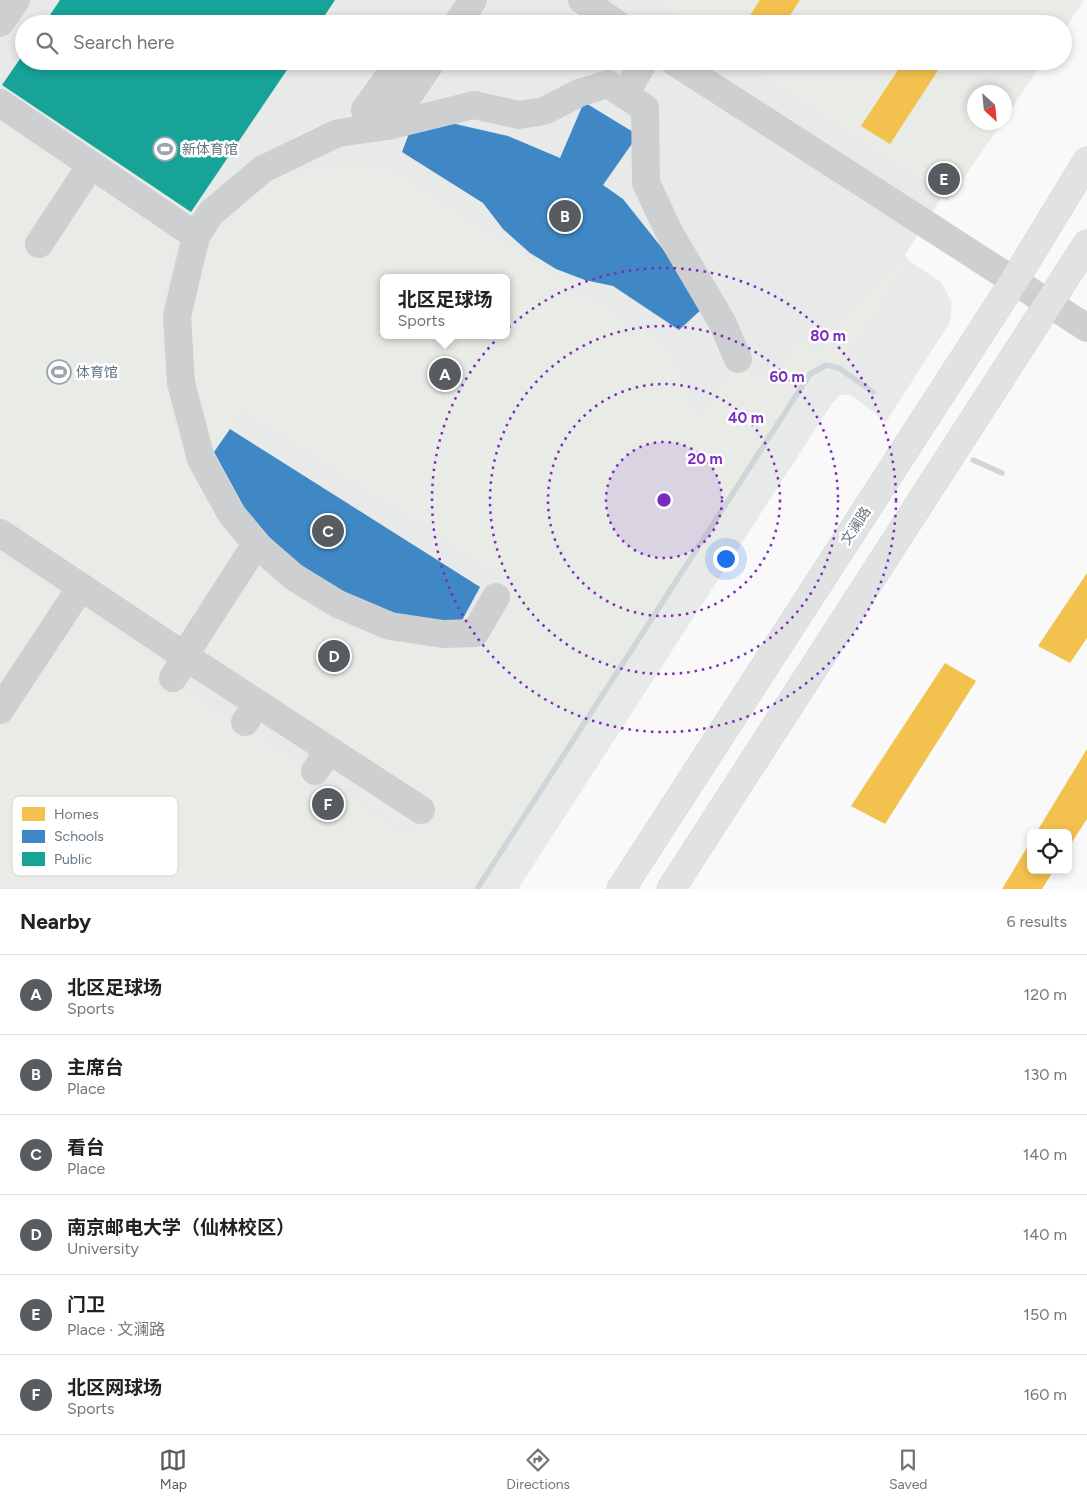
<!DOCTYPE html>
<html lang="en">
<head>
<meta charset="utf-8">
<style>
  :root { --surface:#fff; --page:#f2f2f2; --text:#222; --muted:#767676; --line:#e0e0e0; --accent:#585c60 }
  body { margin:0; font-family:Figtree,"Noto Sans SC",sans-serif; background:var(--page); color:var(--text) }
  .controls { position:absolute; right:15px; bottom:15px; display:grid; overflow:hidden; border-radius:8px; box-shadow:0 2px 8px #0003 }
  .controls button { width:45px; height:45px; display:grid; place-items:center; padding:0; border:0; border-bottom:1px solid var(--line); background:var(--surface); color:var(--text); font:25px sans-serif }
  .compass { position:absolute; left:967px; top:85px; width:45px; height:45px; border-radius:50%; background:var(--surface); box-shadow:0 2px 8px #0003; rotate:153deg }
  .you { position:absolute; left:725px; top:558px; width:18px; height:18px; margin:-12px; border:4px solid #fff; border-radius:50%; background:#1a73e8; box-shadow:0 0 0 8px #1a73e833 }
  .badge { display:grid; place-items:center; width:32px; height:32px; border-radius:50%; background:var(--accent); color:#fff; font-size:16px; font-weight:700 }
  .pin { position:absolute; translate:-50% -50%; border:2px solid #fff; box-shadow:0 1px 5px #0006 }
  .popup { position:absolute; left:380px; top:274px; width:130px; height:65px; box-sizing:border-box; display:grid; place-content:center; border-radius:8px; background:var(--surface); filter:drop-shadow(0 1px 4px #0005); font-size:16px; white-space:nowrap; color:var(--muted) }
  .popup b { font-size:19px; color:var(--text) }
  .popup::after { content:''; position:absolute; left:50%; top:100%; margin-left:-10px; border:10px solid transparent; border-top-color:var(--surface) }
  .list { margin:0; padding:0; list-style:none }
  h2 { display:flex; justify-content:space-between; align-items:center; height:65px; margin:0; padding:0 20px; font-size:21px }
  h2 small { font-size:16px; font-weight:400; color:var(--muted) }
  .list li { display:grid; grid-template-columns:32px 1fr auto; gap:15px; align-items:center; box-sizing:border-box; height:80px; padding:0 20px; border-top:1px solid var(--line) }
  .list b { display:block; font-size:19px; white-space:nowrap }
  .list p { margin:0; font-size:16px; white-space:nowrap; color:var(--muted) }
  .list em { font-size:16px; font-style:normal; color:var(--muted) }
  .icon { flex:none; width:28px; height:28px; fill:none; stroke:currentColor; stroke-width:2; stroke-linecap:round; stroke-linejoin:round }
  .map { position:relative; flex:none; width:1087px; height:889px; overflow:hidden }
  .search { position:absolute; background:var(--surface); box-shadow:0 2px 8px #0003; left:15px; right:15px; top:15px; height:55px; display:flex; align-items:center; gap:12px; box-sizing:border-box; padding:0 18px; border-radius:28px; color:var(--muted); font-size:19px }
  .sheet { height:545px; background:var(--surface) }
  nav { display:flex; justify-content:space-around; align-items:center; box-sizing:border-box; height:70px; border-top:1px solid var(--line); background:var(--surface); font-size:14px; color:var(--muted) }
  nav a { display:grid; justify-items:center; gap:2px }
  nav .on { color:var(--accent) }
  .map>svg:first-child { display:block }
  .built { fill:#e8e9e9; fill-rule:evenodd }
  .green { fill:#e8ebe6; fill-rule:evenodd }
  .homes { fill:#f2c14e }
  .schools { fill:#3f88c5 }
  .public { fill:#17a398 }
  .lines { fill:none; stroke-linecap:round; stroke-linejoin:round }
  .stream { stroke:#ced6d9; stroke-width:5.5 }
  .major-casing { stroke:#d5d6d7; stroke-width:29 }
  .minor { stroke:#cecfd0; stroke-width:28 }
  .major { stroke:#e1e2e2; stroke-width:28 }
  .ring { fill:none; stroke:#7b2cbf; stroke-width:2.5; stroke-dasharray:2.5 5 }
  .labels { text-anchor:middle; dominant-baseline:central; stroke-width:5; stroke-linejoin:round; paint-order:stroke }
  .poi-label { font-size:14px; fill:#657683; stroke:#fff; text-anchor:start }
  .street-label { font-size:14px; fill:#657683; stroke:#fff }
  .key { fill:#fff; stroke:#d1d6da; stroke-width:1 }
  .key-label { font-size:14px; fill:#657683 }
  .centre { fill:#7b2cbf; stroke:#fff; stroke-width:2.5 }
  .ring-label { font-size:15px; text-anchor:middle; font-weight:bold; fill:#7b2cbf; stroke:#fff; stroke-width:5; stroke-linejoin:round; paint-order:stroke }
</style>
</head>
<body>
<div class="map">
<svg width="1087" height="889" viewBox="0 0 1087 889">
  <rect width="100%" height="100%" fill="#f9f9f9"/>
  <!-- built -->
  <path class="built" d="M0 0H1084L1063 32V24H24V61H1043L1005 118 1004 92H974V122L1002 123 948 200 941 198 905 255 908 260 941 282 952 303 950 322 886 422 851 395H840L831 405 518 889H0ZM384 278H506V335H384Z"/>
  <!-- green -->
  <g class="green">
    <path d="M654 0H767L751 24H690Z"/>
    <path d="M802 0H1084L1063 32V24H787Z"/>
    <path d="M763 61H1043L1005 118 1004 92H974V122L1002 123 964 177 938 161 924 180 920 179 761 73 759 67Z"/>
    <path d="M0 116 176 235 170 251 159 329 165 373 176 425 190 469 215 512 240 544 182 641 68 571 23 529 0 514Z"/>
    <path d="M348 164 374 166 401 177 653 339 673 361 690 401 694 421 741 368 771 379 800 340 817 352 905 255 907 260 839 368 826 365 810 374 477 889H0V719L73 609 88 603 170 654 164 677 403 833 410 835 426 811 197 658 258 562C306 608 372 645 440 647 455 647 471 642 485 639L518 582 496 572 243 410 214 452C202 416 192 379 191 340 190 270 226 198 295 173 312 167 330 166 348 164ZM384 278H506V335H384Z"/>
    <path d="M0 556 61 593 64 598 0 700Z"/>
    <path d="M326 762 413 820 411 824 403 826 325 774Z"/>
  </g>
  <!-- homes -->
  <g class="homes">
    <path d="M760 0H800L784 24H744Z"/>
    <path d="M904 61H944L890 144 861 126Z"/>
    <path d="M1087 573V638L1070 663 1038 646Z"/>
    <path d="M945 663 976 681 885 824 851 806Z"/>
    <path d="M1087 749V819L1068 848V833H1036Z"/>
    <path d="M1031 841V870H1054L1042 889H1002Z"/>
  </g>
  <!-- schools -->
  <g class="schools">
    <path d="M584 102 638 135 603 185 623 199 662 248 704 307 679 330 613 286 585 280 556 269 530 253 503 229 483 203 402 152 416 115 508 136 560 158Z"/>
    <path d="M939 165 959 178 949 194 928 181Z"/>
    <path d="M230 429 480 587 459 626 418 619 371 607 323 584 285 556 244 507 214 452Z"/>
  </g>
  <!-- public -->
  <g class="public">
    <path d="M60 0H335L319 24H44Z"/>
    <path d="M24 53V61H293L191 212 2 85Z"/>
  </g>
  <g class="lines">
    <!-- stream -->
    <g class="stream">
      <path d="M973 460 1002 473"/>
      <path d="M477 889 810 374 826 365 839 368 873 392"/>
    </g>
    <!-- major casing -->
    <g class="major-casing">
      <g id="major">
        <path d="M621 889 1014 281 1087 161"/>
        <path d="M671 889 1087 244"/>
      </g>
    </g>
    <!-- minor -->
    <g class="minor">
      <path d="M582 0 617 24"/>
      <path d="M0 23 16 0"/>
      <path d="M457 24 473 0"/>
      <path d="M400 61 365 110 388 126 432 61"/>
      <path d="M673 61 1087 328"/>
      <path d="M625 95 644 61"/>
      <path d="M0 103 196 236 177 316 181 383 201 459 230 512 256 544 184 656"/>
      <path d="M196 236 211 213 263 169 338 133 388 126 474 105 519 115 544 111 579 93 608 84 645 108 646 183 669 232 722 322 738 359"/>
      <path d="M39 244 91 165"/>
      <path d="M0 533 186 657 421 810"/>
      <path d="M256 544 294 577 338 604 390 626 443 634 475 633 496 597"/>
      <path d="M173 678 186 657"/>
      <path d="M0 710 81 587"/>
      <path d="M245 722 257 704"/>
      <path d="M315 771 329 750"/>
    </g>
    <!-- major -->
    <use href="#major" class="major"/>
  </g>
  <!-- distance rings -->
  <circle cx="664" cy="500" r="58" fill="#7b2cbf" fill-opacity=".12"/>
  <g class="ring">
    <circle cx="664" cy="500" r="58"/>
    <circle cx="664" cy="500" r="116"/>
    <circle cx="664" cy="500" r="174"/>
    <circle cx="664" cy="500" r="232"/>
  </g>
  <!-- icons -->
  <defs>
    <g id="stadium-ring" transform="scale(1.25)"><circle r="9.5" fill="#fff" stroke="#99a4ac" stroke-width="1.5"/><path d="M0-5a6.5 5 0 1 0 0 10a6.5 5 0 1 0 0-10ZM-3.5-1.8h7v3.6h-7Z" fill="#99a4ac"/></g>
  </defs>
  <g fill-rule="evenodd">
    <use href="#stadium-ring" x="165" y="149"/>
    <use href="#stadium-ring" x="59" y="372"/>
  </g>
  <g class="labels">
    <!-- poi labels -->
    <g class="poi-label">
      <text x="182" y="149">新体育馆</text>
      <text x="76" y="372">体育馆</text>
    </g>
    <!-- street labels -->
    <g class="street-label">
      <text transform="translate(856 526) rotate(-57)">文澜路</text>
    </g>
  </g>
  <!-- legend -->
  <rect x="12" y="796" width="166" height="80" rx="8" class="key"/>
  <rect x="22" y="807" width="23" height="14" fill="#f2c14e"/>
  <rect x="22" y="830" width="23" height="13" fill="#3f88c5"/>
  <rect x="22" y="852" width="23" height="14" fill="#17a398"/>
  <g class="key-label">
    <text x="54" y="819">Homes</text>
    <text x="54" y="841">Schools</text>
    <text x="54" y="864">Public</text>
  </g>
  <circle cx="664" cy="500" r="8" class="centre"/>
  <g class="ring-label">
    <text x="828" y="341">80 m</text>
    <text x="787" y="382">60 m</text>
    <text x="746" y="423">40 m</text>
    <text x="705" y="464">20 m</text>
  </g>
</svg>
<div class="controls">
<button><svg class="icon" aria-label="locate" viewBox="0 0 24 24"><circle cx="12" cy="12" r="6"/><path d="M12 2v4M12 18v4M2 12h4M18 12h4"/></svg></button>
</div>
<svg class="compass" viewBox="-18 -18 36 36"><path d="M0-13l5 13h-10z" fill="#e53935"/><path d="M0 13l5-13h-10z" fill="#767676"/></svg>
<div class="you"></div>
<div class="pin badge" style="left:445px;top:374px">A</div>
<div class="popup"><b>北区足球场</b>Sports</div>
<div class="pin badge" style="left:565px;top:216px">B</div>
<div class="pin badge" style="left:328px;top:531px">C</div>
<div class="pin badge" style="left:334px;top:656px">D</div>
<div class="pin badge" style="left:944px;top:179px">E</div>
<div class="pin badge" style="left:328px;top:804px">F</div>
<div class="search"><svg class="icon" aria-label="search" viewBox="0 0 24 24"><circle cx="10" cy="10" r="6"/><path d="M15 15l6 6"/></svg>Search here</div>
</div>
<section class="sheet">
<h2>Nearby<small>6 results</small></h2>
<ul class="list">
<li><span class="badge">A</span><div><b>北区足球场</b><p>Sports</p></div><em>120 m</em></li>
<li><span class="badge">B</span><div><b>主席台</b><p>Place</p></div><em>130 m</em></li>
<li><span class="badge">C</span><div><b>看台</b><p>Place</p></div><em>140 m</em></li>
<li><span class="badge">D</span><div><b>南京邮电大学（仙林校区）</b><p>University</p></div><em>140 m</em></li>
<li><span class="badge">E</span><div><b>门卫</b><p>Place · 文澜路</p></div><em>150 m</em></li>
<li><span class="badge">F</span><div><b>北区网球场</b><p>Sports</p></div><em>160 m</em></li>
</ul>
</section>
<nav>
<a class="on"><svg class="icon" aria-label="map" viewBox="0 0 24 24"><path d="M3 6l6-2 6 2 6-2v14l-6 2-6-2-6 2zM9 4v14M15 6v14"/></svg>Map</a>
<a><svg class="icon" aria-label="directions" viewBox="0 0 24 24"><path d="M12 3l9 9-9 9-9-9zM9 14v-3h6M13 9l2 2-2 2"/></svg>Directions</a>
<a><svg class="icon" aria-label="saved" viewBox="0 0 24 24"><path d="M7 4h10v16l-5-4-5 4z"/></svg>Saved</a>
</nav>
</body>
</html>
